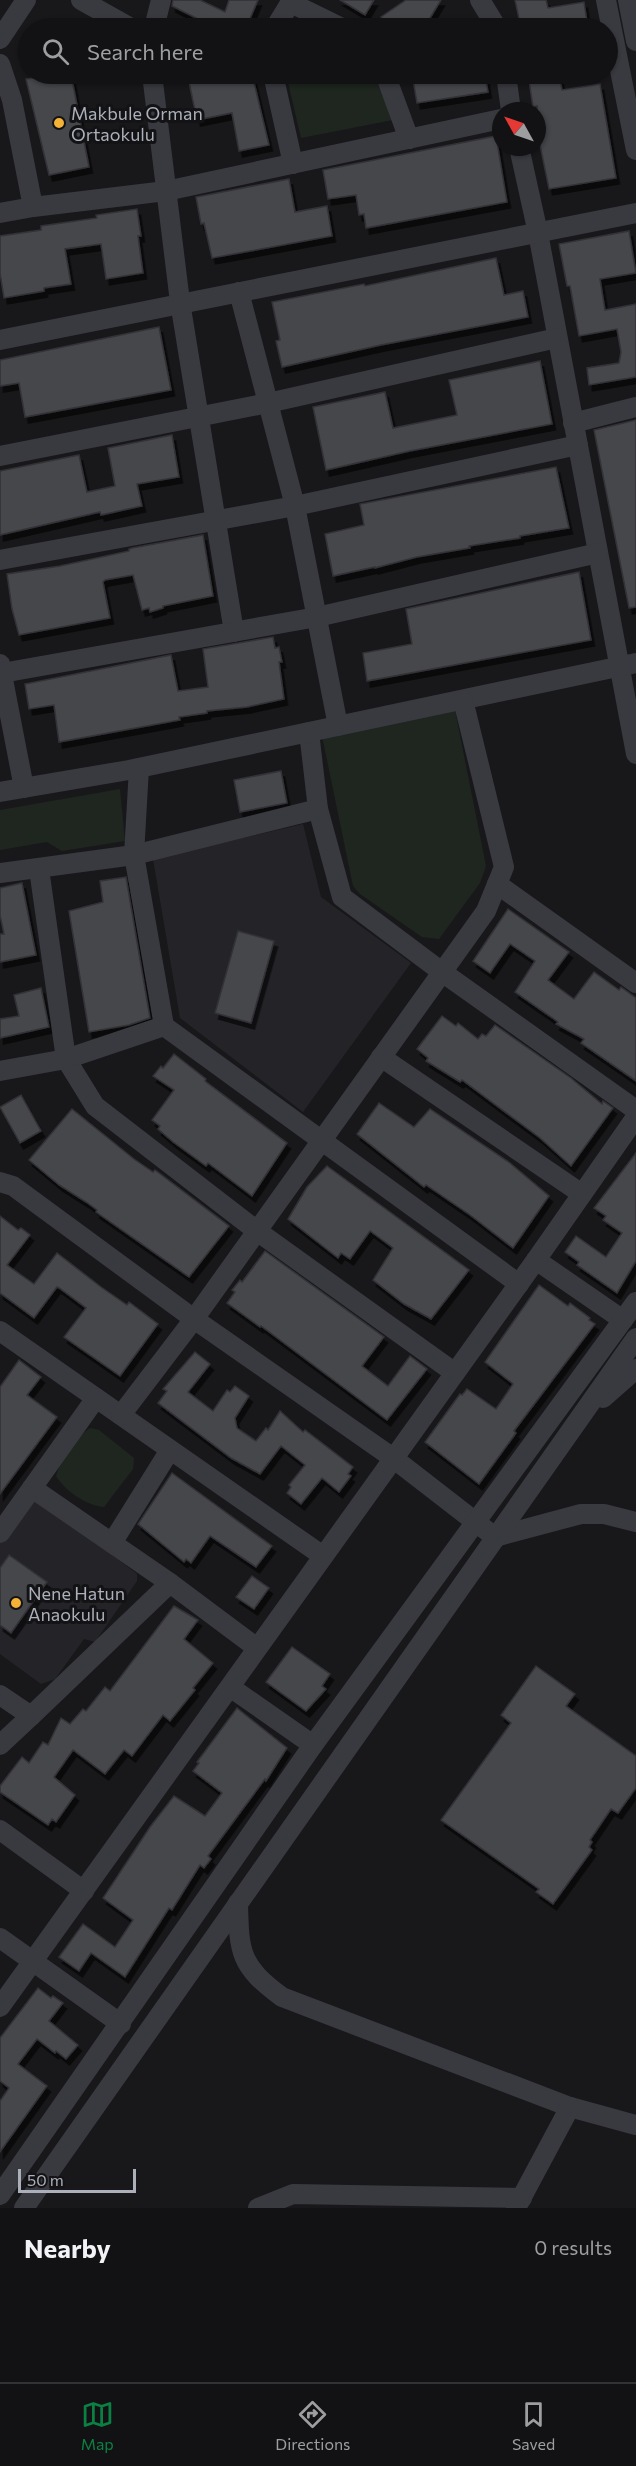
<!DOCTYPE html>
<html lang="en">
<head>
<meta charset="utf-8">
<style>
  :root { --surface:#121214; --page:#1b1b1d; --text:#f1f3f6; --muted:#9c9ea0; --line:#313234; --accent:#0b8043 }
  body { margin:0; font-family:Commissioner,sans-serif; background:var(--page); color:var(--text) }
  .compass { position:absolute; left:492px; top:102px; width:54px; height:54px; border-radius:50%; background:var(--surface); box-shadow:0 2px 4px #0004; rotate:310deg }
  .scale { position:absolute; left:18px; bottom:15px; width:118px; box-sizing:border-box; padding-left:6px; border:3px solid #abb0ba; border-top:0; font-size:16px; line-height:21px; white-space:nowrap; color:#abb0ba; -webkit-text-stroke:4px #131316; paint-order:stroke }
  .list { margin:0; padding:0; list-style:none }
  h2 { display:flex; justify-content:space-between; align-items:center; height:78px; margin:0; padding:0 24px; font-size:26px }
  h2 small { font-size:20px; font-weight:400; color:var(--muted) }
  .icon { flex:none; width:33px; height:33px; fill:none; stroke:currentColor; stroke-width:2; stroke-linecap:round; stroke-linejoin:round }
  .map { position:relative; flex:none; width:636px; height:2208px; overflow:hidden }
  .search { position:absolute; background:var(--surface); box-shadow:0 2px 4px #0004; left:18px; right:18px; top:18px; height:66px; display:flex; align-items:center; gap:15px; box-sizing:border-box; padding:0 21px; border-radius:33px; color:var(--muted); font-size:22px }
  .sheet { height:174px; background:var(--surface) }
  nav { display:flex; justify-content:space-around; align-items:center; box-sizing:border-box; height:84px; border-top:2px solid var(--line); background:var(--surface); font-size:16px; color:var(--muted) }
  nav a { display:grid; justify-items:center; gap:3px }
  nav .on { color:var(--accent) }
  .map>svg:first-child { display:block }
  .built { fill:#242428 }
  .green { fill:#1e261f }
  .building { fill:#45464b; stroke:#323237; stroke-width:1.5; filter:url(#shadow) }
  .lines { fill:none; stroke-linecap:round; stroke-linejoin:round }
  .minor { stroke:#393a40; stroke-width:20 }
  .poi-dot { fill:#f4b237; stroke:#131316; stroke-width:2 }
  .labels { text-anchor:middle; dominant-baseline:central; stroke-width:6; stroke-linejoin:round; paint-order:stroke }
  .poi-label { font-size:18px; fill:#abb0ba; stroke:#131316; text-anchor:start }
</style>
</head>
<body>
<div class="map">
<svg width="636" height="2208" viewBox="0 0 636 2208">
  <defs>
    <filter id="shadow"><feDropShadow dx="3.5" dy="6" stdDeviation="0" flood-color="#0009"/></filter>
  </defs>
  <rect width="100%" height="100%" fill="#18181b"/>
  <!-- built -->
  <g class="built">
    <path d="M303 824 321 897 411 963 303 1112 180 1018 153 859Z"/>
    <path d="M39 1498 137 1574V1581L95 1642 84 1639 55 1679 41 1684 0 1654V1541L29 1500Z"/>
  </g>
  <!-- green -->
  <g class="green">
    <path d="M286 74H373L393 120 301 138Z"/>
    <path d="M455 710 486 866 480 883 439 939 422 937 360 894 353 886 322 736Z"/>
    <path d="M120 789 125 841 62 851 47 842 0 850V810Z"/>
    <path d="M90 1428 99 1430 134 1458 133 1469 104 1507C87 1506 65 1491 56 1476 60 1460 76 1437 90 1428Z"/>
  </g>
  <!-- building -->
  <g class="building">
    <path d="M173 0H200L225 12 229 0H258L246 28H216L172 6Z"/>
    <path d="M340 0H374L365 15Z"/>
    <path d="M406 0H441L424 28H388L381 17Z"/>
    <path d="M515 0H546L548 8 584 2 587 22 549 28H521Z"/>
    <path d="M56 74H71L89 167 49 175 26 79Z"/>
    <path d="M230 74H252L269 145 239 151 232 113 197 120 189 82Z"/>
    <path d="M412 74H485L488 92 417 103Z"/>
    <path d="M528 74H559L562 90 600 84 616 178 549 189 537 130V106L533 107Z"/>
    <path d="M496 136 507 202 366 228 364 214 359 215 356 195 328 199 323 170Z"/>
    <path d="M289 179 295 212 327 206 332 236 212 258 204 223 201 224 196 197Z"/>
    <path d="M137 209 141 236H138L143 273 106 279 101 244 65 249 71 284 44 288V291L4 298 0 273V236L41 230V226L97 218 96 215Z"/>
    <path d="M629 231 636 273 600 279 605 310 636 304V377L589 385 587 368 619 363 621 352 617 329 579 336 570 286H567L559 244Z"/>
    <path d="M496 258 504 295 523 291 528 317 381 345 282 367 276 341 280 340 272 302 364 284 365 286Z"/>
    <path d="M159 327 171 390 25 417 19 383 0 386V360Z"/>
    <path d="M540 361 552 424 410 451 326 470 313 407 385 392 393 428 457 415 449 380Z"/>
    <path d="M636 420V607L629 608 594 430Z"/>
    <path d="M172 435 179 477 137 484 142 506 101 515 100 512 0 535V471L79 455 87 492 115 486 108 448Z"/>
    <path d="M556 467 569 528 520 536V538L469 546 470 548 417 557 375 568V567L333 576 325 534 364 525 360 504Z"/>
    <path d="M203 535 213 596 163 606V608L150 612 149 608 142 610 133 575 105 580 103 582 110 618 19 635 12 609 7 574 60 566 129 551V549L132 548Z"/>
    <path d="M579 572 591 640 367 681 363 653 412 644 406 609Z"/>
    <path d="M273 637 275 648 279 647 282 662H279L284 699 247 707 207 711V713L179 717 180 720 59 742 54 705 29 709 25 684 171 655 178 691 208 687 203 649Z"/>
    <path d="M281 771 287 803 240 812 234 780Z"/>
    <path d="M126 877 150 1018 129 1025 89 1032 69 911 103 902 100 881Z"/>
    <path d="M22 883 36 955 0 962V934H4L0 915V888Z"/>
    <path d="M508 909 569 952 548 980 574 999 594 972 619 990 621 987 636 998V1081L581 1043 584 1039 556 1024 558 1022 515 992 535 961 510 944 490 973 473 961Z"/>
    <path d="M238 931 274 941 251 1023 215 1013Z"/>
    <path d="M41 988 49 1027 0 1038V1019L19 1016 14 995Z"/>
    <path d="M442 1016 456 1026 458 1023 478 1039 482 1034 486 1036 495 1025 571 1078 602 1104 603 1101 613 1108 571 1166 540 1138 462 1080 460 1082 426 1061 428 1058 417 1049Z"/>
    <path d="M174 1054 206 1079 205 1081 287 1143 252 1196 208 1163 206 1166 173 1142 158 1129 160 1126 152 1120 174 1090 153 1076 161 1066 163 1068Z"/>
    <path d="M21 1095 41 1131 20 1143 0 1107Z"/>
    <path d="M379 1103 414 1127 430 1109 510 1163 549 1196 513 1248 470 1215 426 1185 424 1187 357 1134Z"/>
    <path d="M72 1109 134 1159 153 1172 155 1170 229 1226 189 1277 96 1212 97 1210 86 1202 59 1185 29 1160Z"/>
    <path d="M636 1153V1261L617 1293 577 1265 579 1262 565 1252 576 1236 606 1257 622 1233 603 1220 606 1216 594 1208Z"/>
    <path d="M327 1166 469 1270 431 1319 404 1304 373 1280 393 1248 370 1231 350 1259 341 1253 338 1258 288 1219 307 1187Z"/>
    <path d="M0 1216 18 1230 21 1228 30 1235 7 1265 34 1284 57 1253 101 1287 127 1305 129 1302 158 1324 120 1376 64 1337 86 1308 59 1288 57 1287 34 1318 0 1293Z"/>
    <path d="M265 1251 384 1337 362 1366 388 1386 410 1356 427 1369 387 1420 261 1326 260 1327 227 1303 235 1292 232 1290 240 1280 242 1282Z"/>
    <path d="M539 1285 568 1306 570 1303 590 1318 589 1320 595 1324 520 1423 514 1431 516 1433 479 1484 425 1442 460 1394 462 1395 467 1389 496 1409 513 1384 485 1362Z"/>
    <path d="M195 1352 210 1364 188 1392 213 1411 227 1390 230 1392 235 1386 249 1396 235 1418 237 1428 256 1441 266 1428 268 1430 280 1411 303 1432 305 1430 353 1467 348 1474 351 1476 339 1492 322 1478 301 1504 287 1493 291 1487 289 1485 305 1465 281 1446 260 1474 231 1458 158 1403 167 1391 163 1389Z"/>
    <path d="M19 1360 41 1377 27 1395 57 1417 0 1494V1387Z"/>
    <path d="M172 1473 272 1546 256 1567 210 1536 191 1563 186 1559 184 1562 138 1524Z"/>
    <path d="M9 1555 47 1582 11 1633 0 1625V1568Z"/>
    <path d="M252 1576 269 1588 254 1609 236 1597Z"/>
    <path d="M174 1606 198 1620 184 1639 213 1663 193 1688 195 1690 170 1721 163 1715 132 1756 124 1750 105 1774 73 1750 54 1777 75 1795 56 1822 52 1819 48 1825 0 1792V1786L22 1757 29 1763 43 1742 48 1745 61 1718 70 1724 83 1709 86 1711 105 1687 110 1691Z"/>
    <path d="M292 1647 330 1674 322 1686 326 1689 306 1711 266 1682Z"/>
    <path d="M536 1666 575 1694 566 1706 636 1756V1788L618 1813 611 1809 590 1840 592 1842 589 1847 592 1850 553 1904 536 1892 539 1889 441 1820 511 1723 501 1715Z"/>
    <path d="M237 1708 287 1748 266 1781 265 1779 208 1856 211 1859 204 1868 200 1865 172 1910 169 1908 125 1977 91 1953 79 1971 59 1957 83 1924 115 1947 133 1920 103 1898 150 1827 174 1796 205 1816 222 1793 193 1771 199 1763 197 1762Z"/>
    <path d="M38 1988 51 1998 53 1996 63 2003 49 2021 78 2045 66 2059 56 2051 55 2053 37 2039 18 2064 47 2086 0 2152V2101L9 2088 0 2081V2038Z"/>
  </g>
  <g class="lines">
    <!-- minor -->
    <g class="minor">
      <path d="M81 0 131 28"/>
      <path d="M480 0 497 28"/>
      <path d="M606 0 636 150"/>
      <path d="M628 0 636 41"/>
      <path d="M291 3 342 28"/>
      <path d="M154 28 161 0"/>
      <path d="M275 28 292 0"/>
      <path d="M0 39 26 0"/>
      <path d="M0 64 12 100 33 207 166 191 501 119"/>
      <path d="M152 74 180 302 234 632"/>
      <path d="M273 74 293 164"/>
      <path d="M385 74 409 139"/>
      <path d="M506 74 511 111"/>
      <path d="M519 147 538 233 636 754"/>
      <path d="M0 213 33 207"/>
      <path d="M239 292 295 506 338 726"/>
      <path d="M0 340 636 213"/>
      <path d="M573 423 636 407"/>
      <path d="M0 456 268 403 557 338"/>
      <path d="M0 560 295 506 578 445"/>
      <path d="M0 664 24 788"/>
      <path d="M2 673 317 617 598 553"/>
      <path d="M309 732 318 809 342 897 442 972 636 1110"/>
      <path d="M139 768 134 855 164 1026 519 1284"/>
      <path d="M0 792 129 770 636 663"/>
      <path d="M39 869 66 1059 95 1106 257 1231 455 1373"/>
      <path d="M0 873 134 855 318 809"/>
      <path d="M497 884 636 983"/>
      <path d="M381 1057 582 1194"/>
      <path d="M0 1071 66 1059 164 1026"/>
      <path d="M0 1182 13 1186 194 1319 393 1458 495 1537 581 1514H604L636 1522"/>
      <path d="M536 1260 623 1320"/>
      <path d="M0 1331 323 1556"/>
      <path d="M603 1398 636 1369"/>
      <path d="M121 1415 194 1319 486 911 504 867 463 700"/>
      <path d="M32 1488 170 1583"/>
      <path d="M0 1533 96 1398"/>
      <path d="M112 1543 170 1450"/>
      <path d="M230 1687 313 1745"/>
      <path d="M0 1695 31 1716 170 1583 257 1648"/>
      <path d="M0 1745 31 1716"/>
      <path d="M0 1830 84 1891"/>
      <path d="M238 1903C239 1953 240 1966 282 1997L570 2107 636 2125"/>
      <path d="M0 1938 121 2024"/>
      <path d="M0 2007 536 1260 636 1117"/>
      <path d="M0 2195 313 1745 636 1302"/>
      <path d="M24 2208 636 1338"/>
      <path d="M258 2208 293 2194 522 2198"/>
      <path d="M516 2208 570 2107"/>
    </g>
  </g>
  <!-- markers -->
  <g class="poi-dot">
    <circle cx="59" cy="123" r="6"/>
    <circle cx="16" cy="1603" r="6"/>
  </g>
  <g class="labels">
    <!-- poi labels -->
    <g class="poi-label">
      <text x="71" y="113">Makbule Orman<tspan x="71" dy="21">Ortaokulu</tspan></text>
      <text x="28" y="1593">Nene Hatun<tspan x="28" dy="21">Anaokulu</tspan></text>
    </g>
  </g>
</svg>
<svg class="compass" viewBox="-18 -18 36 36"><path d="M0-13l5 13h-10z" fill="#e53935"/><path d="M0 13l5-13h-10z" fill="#9c9ea0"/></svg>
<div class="scale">50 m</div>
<div class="search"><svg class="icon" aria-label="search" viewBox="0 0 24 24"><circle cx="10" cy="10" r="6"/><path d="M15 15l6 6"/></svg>Search here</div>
</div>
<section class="sheet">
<h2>Nearby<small>0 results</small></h2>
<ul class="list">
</ul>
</section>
<nav>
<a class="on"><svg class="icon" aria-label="map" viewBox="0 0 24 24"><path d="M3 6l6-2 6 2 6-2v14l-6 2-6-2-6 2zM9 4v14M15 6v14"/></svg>Map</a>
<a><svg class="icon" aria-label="directions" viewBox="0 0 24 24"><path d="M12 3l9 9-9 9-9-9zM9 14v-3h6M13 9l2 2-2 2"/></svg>Directions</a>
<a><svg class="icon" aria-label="saved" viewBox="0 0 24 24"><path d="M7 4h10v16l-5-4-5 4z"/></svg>Saved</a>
</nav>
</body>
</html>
